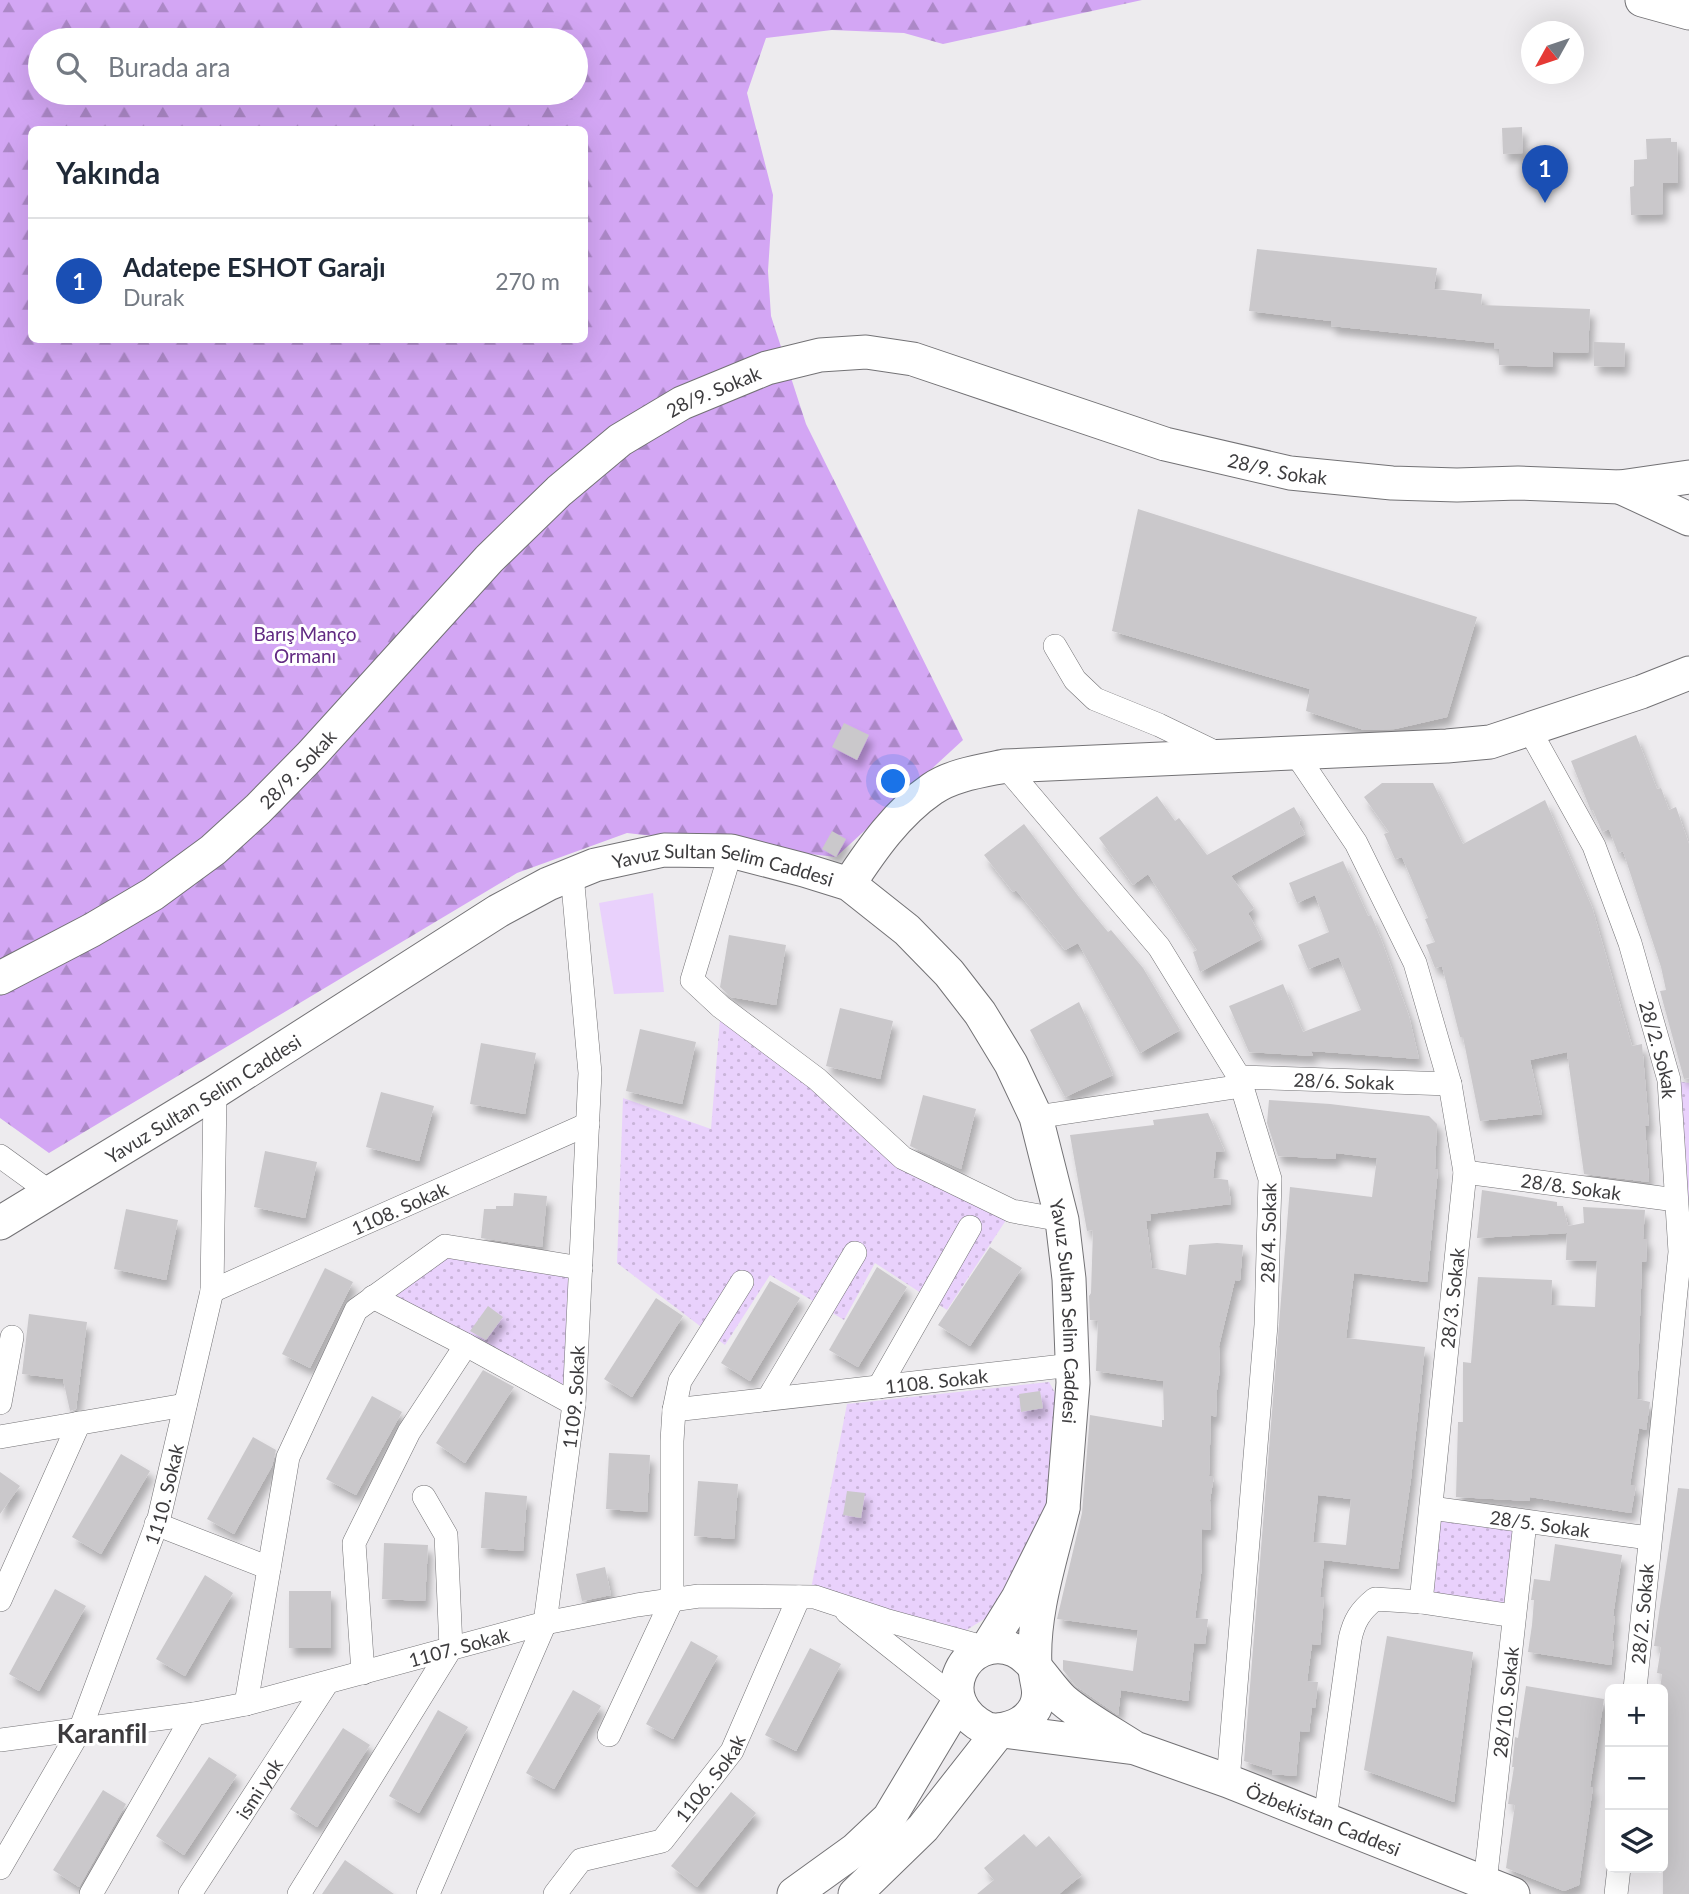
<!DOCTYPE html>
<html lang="tr">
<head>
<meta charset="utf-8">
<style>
  :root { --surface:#fff; --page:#f2f2f3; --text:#1f2937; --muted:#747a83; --line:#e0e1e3; --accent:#54752d }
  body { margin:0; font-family:Lato,sans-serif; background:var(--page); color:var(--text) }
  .controls { position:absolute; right:21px; bottom:21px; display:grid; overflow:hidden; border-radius:10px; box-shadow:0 7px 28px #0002 }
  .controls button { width:63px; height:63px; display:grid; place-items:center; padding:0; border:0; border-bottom:2px solid var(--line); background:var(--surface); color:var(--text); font:35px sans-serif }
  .compass { position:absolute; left:1521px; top:21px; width:63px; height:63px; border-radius:50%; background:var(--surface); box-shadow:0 7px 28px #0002; rotate:230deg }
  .you { position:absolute; left:894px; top:782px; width:24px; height:24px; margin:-18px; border:5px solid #fff; border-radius:50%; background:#1a73e8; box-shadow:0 0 0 10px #1a73e833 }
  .badge { display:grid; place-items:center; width:46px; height:46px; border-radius:50%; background:var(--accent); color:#fff; font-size:23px; font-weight:700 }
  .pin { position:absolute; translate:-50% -58px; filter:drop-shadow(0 2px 4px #0008) }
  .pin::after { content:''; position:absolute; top:37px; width:24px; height:21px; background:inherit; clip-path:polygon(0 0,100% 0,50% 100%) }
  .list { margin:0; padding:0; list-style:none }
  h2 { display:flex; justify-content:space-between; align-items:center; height:91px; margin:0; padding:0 28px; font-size:30px }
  h2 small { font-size:23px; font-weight:400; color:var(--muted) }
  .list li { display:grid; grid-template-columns:46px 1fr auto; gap:21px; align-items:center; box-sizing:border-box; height:126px; padding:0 28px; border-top:2px solid var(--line) }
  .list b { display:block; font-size:26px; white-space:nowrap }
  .list p { margin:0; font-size:23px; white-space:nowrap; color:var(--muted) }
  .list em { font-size:23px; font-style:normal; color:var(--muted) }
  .icon { flex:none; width:38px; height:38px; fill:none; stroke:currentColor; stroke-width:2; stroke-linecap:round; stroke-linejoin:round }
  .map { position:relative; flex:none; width:1689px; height:1894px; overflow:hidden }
  .search { position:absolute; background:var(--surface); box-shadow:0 7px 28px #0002; left:28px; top:28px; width:560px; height:77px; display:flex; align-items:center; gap:18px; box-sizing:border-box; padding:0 24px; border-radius:38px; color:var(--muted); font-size:26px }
  .panel { position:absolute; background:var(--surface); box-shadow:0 7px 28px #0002; left:28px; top:126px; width:560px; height:217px; border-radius:10px }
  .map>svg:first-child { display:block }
  .green { fill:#e9d1fc }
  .forest { fill:url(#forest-firs); fill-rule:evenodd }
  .park { fill:url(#park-dots) }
  .building { fill:#cac8cb; fill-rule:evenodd; filter:url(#shadow) }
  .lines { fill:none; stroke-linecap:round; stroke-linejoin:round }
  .street-casing { stroke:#737275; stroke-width:24 }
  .secondary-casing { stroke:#737275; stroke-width:35 }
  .street { stroke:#fff; stroke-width:23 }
  .secondary { stroke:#fff; stroke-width:33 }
  .labels { text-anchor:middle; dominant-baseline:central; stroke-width:6; stroke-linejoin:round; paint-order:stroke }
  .street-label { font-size:19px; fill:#3d3c3e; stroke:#fff }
  .park-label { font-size:19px; fill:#612982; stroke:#fff }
  .district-label { font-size:26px; font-weight:bold; fill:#3d3b3e; stroke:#fff }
</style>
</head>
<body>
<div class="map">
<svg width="1689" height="1894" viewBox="0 0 1689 1894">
  <defs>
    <pattern id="forest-firs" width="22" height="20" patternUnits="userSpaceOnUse" patternTransform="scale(1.75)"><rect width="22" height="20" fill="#d3a6f4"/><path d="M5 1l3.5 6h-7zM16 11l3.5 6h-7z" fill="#ac88c7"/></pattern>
    <pattern id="park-dots" width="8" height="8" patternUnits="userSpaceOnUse" patternTransform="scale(1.75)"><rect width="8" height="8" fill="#e9d1fc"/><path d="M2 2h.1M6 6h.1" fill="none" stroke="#c9b4d9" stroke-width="1.8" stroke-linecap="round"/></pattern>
    <filter id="shadow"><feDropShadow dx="4.5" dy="8" stdDeviation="3.5" flood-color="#0004"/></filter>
  </defs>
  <rect width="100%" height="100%" fill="#edebee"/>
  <!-- green -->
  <path class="green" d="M653 893 664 992 614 994 599 903Z"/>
  <!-- forest -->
  <path class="forest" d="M0 0H1142L943 44 904 33 832 30 766 38 747 93 773 195 768 271 771 316 806 424 963 740 836 857 627 833 517 873 49 1153 0 1118ZM40 40H576V93H40ZM32 130H584V340H32Z"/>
  <!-- park -->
  <g class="park">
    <path d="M721 1007 903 1158 1012 1211 947 1310 875 1263 844 1320 770 1275 725 1345 617 1263 623 1098 711 1129Z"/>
    <path d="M1669 1080 1689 1083V1254Z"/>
    <path d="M445 1246 581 1268 574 1404 373 1297Z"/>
    <path d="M1049 1382 1065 1411 1055 1505 1007 1605 960 1634 811 1589 847 1404Z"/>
    <path d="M1431 1508 1525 1522 1514 1616 1421 1602Z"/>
  </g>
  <!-- building -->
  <g class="building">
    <path d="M1522 127 1523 153 1503 154 1502 128Z"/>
    <path d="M1671 138V142H1677L1678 183H1663V214L1631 215 1630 187 1634 186V160L1647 159 1646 139Z"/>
    <path d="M1257 249 1437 268 1434 289 1482 294 1481 305 1590 309 1588 353 1553 352V367L1499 365V349H1494V343L1331 326V321L1249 311Z"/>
    <path d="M1594 342 1625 343 1624 367 1594 366Z"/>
    <path d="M1138 509 1477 617 1447 717 1395 729 1364 730 1306 711 1310 689 1112 631Z"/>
    <path d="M844 723 869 735 857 760 832 747Z"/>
    <path d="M1636 735 1657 789 1661 788 1669 810 1676 807 1689 844V1078L1684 1079 1660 991 1666 990 1661 967 1623 851 1618 853 1609 829 1602 832 1593 810 1591 811 1571 761Z"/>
    <path d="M1382 783H1433L1463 844 1545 800 1592 907 1632 1046 1642 1044 1649 1126H1645L1649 1182 1584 1174 1567 1052 1530 1060 1542 1114 1480 1121 1463 1037H1460L1442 966 1435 968 1426 945 1435 942 1425 919 1428 918 1402 857 1395 859 1384 834 1389 832 1364 797Z"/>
    <path d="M1157 796 1175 821 1179 818 1207 855 1294 807 1301 819 1299 823 1305 834 1231 876 1254 908 1248 913 1262 939 1200 972 1193 952 1197 950 1148 874 1133 885 1099 838Z"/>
    <path d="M1024 824 1079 897 1108 932 1111 930 1143 968 1180 1030 1140 1053 1078 943 1065 950 1016 890 1013 892 984 855Z"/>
    <path d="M832 831 846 839 836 857 822 849Z"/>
    <path d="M1343 861 1368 916 1371 915 1381 939 1409 1016 1419 1059 1311 1051 1313 1056 1249 1052 1229 1006 1283 984 1303 1032 1361 1010 1339 957 1308 969 1298 945 1329 932 1315 895 1297 903 1289 883Z"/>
    <path d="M729 935 786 945 776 1005 731 997 720 987Z"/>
    <path d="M1079 1002 1113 1075 1065 1097 1030 1030Z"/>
    <path d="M840 1008 893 1021 880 1079 826 1066Z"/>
    <path d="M640 1029 696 1042 682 1104 626 1091Z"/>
    <path d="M481 1043 536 1053 525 1114 470 1104Z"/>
    <path d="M381 1092 434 1106 419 1161 366 1147Z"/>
    <path d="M923 1095 976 1109 961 1169 910 1146Z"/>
    <path d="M1269 1100 1330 1104 1429 1116 1437 1124 1435 1169H1438L1427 1282 1354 1273 1346 1338 1425 1347 1411 1479 1398 1569 1324 1560 1320 1597H1324L1320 1645 1312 1644 1307 1681 1318 1682 1315 1708 1312 1707 1309 1732 1300 1731 1296 1776 1272 1774V1770L1244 1761 1290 1187 1372 1197 1377 1158 1336 1153V1159L1278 1156 1267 1123ZM1318 1495 1351 1499 1346 1545 1313 1542Z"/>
    <path d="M1208 1113 1225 1152H1216L1213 1178 1228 1180 1231 1204 1150 1214 1151 1220 1146 1221 1152 1268 1186 1275 1189 1245 1217 1243 1243 1245 1240 1281 1235 1280 1219 1346 1220 1369 1217 1390 1216 1417 1211 1415 1209 1476H1214L1210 1500 1211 1530 1202 1529V1567L1195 1618 1208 1619 1205 1644 1194 1643 1188 1701 1121 1690 1118 1715 1076 1686 1063 1670V1660L1133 1671 1138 1630 1057 1619 1082 1513 1090 1415 1162 1427V1420H1164L1163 1381 1096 1371 1098 1321 1090 1320 1089 1296 1091 1293 1093 1230 1087 1231 1070 1135 1154 1125 1153 1120Z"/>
    <path d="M265 1151 317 1162 305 1218 254 1207Z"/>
    <path d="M1482 1190 1557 1202V1206H1563L1568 1226 1584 1223 1583 1207 1645 1210 1643 1239H1647L1646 1262H1642L1637 1399 1650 1402 1646 1430 1639 1428 1630 1485H1636L1631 1513 1530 1497V1501L1456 1497 1458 1422H1463V1362L1471 1363 1478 1277 1552 1280 1551 1305 1595 1307 1597 1261 1566 1260 1567 1233 1477 1238Z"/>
    <path d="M514 1193 547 1196 542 1247 481 1238 484 1209H496V1206H513Z"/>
    <path d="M126 1209 178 1220 166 1280 114 1269Z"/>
    <path d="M990 1247 1022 1268 970 1346 938 1325Z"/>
    <path d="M877 1267 907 1287 858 1367 829 1350Z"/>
    <path d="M325 1268 353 1282 310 1368 282 1354Z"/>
    <path d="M770 1281 800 1298 750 1381 721 1363Z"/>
    <path d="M656 1298 683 1316 632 1397 604 1379Z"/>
    <path d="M488 1306 503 1317 486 1340 470 1331Z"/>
    <path d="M29 1314 87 1322 76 1409 70 1411 63 1379 22 1374Z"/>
    <path d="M483 1370 514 1387 465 1463 436 1443Z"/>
    <path d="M1040 1391 1043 1408 1021 1412 1019 1394Z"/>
    <path d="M372 1396 402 1412 356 1495 326 1479Z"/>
    <path d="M253 1437 276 1450 272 1466 234 1534 207 1519Z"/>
    <path d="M609 1453 650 1455 647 1512 606 1509Z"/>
    <path d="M121 1454 150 1471 101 1554 72 1537Z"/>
    <path d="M0 1472 20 1486 0 1514Z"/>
    <path d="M698 1481 738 1484 734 1539 694 1536Z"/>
    <path d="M1678 1488 1689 1489V1894H1663V1689H1660L1662 1674 1657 1673 1661 1647 1654 1646Z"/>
    <path d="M847 1491 865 1493 861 1518 843 1515Z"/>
    <path d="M485 1492 527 1496 523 1551 481 1548Z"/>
    <path d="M384 1543 428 1545 425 1601 382 1599Z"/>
    <path d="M1555 1544 1622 1555 1613 1616 1615 1617 1612 1641 1614 1642 1611 1665 1528 1652 1532 1625 1534 1600H1531L1534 1579 1550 1581Z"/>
    <path d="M605 1567 611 1595 582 1601 576 1574Z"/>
    <path d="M205 1575 233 1593 185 1676 156 1659Z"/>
    <path d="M55 1589 86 1606 39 1691 9 1674Z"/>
    <rect x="289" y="1591" width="42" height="57"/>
    <path d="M1387 1636 1473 1652 1454 1802 1364 1770Z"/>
    <path d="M691 1641 718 1656 673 1739 646 1724Z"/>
    <path d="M810 1648 841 1664 796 1751 765 1735Z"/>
    <path d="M1526 1686 1604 1699 1590 1787H1593L1579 1885 1564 1891 1506 1868 1515 1805 1508 1804 1514 1767H1512L1515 1737 1518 1738Z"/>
    <path d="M573 1690 601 1706 554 1789 526 1773Z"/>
    <path d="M438 1710 468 1727 419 1813 389 1796Z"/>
    <path d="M343 1728 370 1745 317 1827 290 1809Z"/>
    <path d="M209 1757 237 1775 184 1855 156 1836Z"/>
    <path d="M103 1790 126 1804 79 1887 53 1870Z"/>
    <path d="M731 1792 756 1813 697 1887 671 1866Z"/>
    <path d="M1024 1834 1036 1847 1049 1836 1082 1875 1059 1894H977L994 1880 984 1868Z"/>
    <path d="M345 1860 394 1894H322Z"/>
  </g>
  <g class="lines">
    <!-- street casing -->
    <g class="street-casing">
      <g id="street">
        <path d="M1055 646 1075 680 1095 699 1159 725 1219 754"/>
        <path id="s1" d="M1529 729 1594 846 1630 943 1669 1080 1680 1252 1635 1689"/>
        <path d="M1296 754 1356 843 1415 963 1450 1084 1465 1172 1421 1602"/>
        <path d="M1005 766 1159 947 1239 1077 1270 1179 1266 1325 1228 1781"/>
        <path d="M731 851 692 980 721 1007 817 1079 903 1158 1012 1211 1062 1220"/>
        <path id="s2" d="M1239 1077 1450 1084"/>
        <path d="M1036 1117 1242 1086"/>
        <path d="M0 1156 51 1193"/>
        <path id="s3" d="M1465 1172 1676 1200"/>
        <path id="s4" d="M212 1291 588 1124"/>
        <path d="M466 1345 574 1404"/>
        <path d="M879 1387 970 1227"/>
        <path d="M768 1399 855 1253"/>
        <path d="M0 1403 12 1337"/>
        <path id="s5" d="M674 1410 1072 1365"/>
        <path d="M0 1437 185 1405"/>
        <path id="s6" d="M1431 1508 1649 1538"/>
        <path d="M156 1524 269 1568"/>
        <path d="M0 1600 79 1423"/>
        <path d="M847 1612 959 1701"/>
        <path d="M363 1673 354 1543 409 1432 466 1345 373 1297"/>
        <path d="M246 1704 288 1457 356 1310 445 1246 581 1268"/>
        <path d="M609 1735 672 1600V1441L674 1410 680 1381 742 1282"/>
        <path id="s7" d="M0 1740 194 1714 246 1704 545 1623 637 1605 699 1596 815 1597 885 1620 987 1648"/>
        <path d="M1325 1819 1350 1639C1354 1621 1360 1611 1375 1599L1421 1602 1514 1616"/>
        <path id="s8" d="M0 1868 80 1730 159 1518 212 1291 215 1092"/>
        <path id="s9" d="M1485 1883 1525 1522"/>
        <path d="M91 1894 194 1714"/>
        <path id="s10" d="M190 1894 327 1683"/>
        <path d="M299 1894 451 1648 446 1535 424 1497"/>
        <path id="s11" d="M428 1894 545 1623 574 1404 590 1073 572 874"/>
        <path id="s12" d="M555 1894 581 1860 662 1841 732 1751 799 1597"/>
        <path d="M1616 1894 1619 1868"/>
      </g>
    </g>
    <!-- secondary casing -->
    <g class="secondary-casing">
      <g id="secondary">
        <path d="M1642 0 1689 13"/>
        <path d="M1620 487 1689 519"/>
        <path d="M849 884C872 849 897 813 932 789 952 775 981 771 1005 766L1447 746 1490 742 1641 692 1689 673"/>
        <path id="s13" d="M0 978 92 930 153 894 213 850 258 809 311 755 489 559 559 491 620 440 682 403 767 368 820 355 866 352 913 359 1165 444 1290 473 1392 483 1457 485 1518 483 1620 487 1689 477"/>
        <path id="s14" d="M0 1223 215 1092 498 911 548 884 595 865 664 850 731 851 804 870 849 884 907 930 949 973 980 1013 1011 1064 1036 1117 1062 1220 1069 1279 1073 1383 1063 1508"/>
        <path d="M987 1648 1018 1598 1063 1508C1051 1559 1032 1613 1035 1666 1035 1682 1043 1691 1035 1708 1027 1722 1015 1727 1000 1730"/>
        <path id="s15" d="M1135 1748C1112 1733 1084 1718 1063 1700 1048 1686 1033 1658 1014 1650 968 1631 927 1699 987 1729L1135 1748 1228 1781 1513 1894"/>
        <path d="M794 1894 855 1850 889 1818 959 1701"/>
        <path d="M855 1894 923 1828 1000 1730"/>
      </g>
    </g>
    <!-- street -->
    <use href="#street" class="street"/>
    <!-- secondary -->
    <use href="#secondary" class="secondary"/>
  </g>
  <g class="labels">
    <!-- street labels -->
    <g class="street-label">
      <text stroke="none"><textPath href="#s13" startOffset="933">28/9. Sokak</textPath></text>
      <text stroke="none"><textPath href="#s13" startOffset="1521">28/9. Sokak</textPath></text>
      <text stroke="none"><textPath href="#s13" startOffset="366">28/9. Sokak</textPath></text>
      <text stroke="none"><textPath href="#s14" startOffset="826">Yavuz Sultan Selim Caddesi</textPath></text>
      <text stroke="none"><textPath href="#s1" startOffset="348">28/2. Sokak</textPath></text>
      <text stroke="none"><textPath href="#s2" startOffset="105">28/6. Sokak</textPath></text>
      <text stroke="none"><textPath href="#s14" startOffset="238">Yavuz Sultan Selim Caddesi</textPath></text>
      <text stroke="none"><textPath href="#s3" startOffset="107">28/8. Sokak</textPath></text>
      <text stroke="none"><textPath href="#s4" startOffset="205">1108. Sokak</textPath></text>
      <text transform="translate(1268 1233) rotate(-89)">28/4. Sokak</text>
      <text transform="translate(1452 1298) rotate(-84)">28/3. Sokak</text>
      <text stroke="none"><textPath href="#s14" startOffset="1456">Yavuz Sultan Selim Caddesi</textPath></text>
      <text stroke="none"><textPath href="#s5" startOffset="264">1108. Sokak</textPath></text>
      <text stroke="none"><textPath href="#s11" startOffset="523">1109. Sokak</textPath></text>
      <text stroke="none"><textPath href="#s8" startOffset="410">1110. Sokak</textPath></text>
      <text stroke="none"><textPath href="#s6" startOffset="110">28/5. Sokak</textPath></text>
      <text transform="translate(1642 1614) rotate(-85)">28/2. Sokak</text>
      <text stroke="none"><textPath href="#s7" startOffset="469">1107. Sokak</textPath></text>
      <text stroke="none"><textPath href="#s9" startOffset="182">28/10. Sokak</textPath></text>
      <text stroke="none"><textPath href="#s12" startOffset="205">1106. Sokak</textPath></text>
      <text stroke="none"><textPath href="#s10" startOffset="126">ismi yok</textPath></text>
      <text stroke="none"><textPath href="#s15" startOffset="642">Özbekistan Caddesi</textPath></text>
    </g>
    <!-- park labels -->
    <g class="park-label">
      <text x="305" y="633">Barış Manço<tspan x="305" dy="22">Ormanı</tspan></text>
    </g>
    <!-- district labels -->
    <g class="district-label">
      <text x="102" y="1733">Karanfil</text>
    </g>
  </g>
</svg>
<div class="controls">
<button>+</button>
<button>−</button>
<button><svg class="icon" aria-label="layers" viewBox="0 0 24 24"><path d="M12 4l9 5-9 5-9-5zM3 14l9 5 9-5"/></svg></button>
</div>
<svg class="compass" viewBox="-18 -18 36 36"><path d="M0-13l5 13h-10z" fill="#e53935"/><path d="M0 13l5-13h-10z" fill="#747a83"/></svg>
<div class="you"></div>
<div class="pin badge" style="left:1545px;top:203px;background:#1a4fb4">1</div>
<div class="search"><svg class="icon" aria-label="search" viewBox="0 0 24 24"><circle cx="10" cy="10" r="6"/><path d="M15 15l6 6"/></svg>Burada ara</div>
<section class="panel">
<h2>Yakında<small></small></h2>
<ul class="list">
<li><span class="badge" style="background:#1a4fb4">1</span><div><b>Adatepe ESHOT Garajı</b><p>Durak</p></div><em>270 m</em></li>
</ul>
</section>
</div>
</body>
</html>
